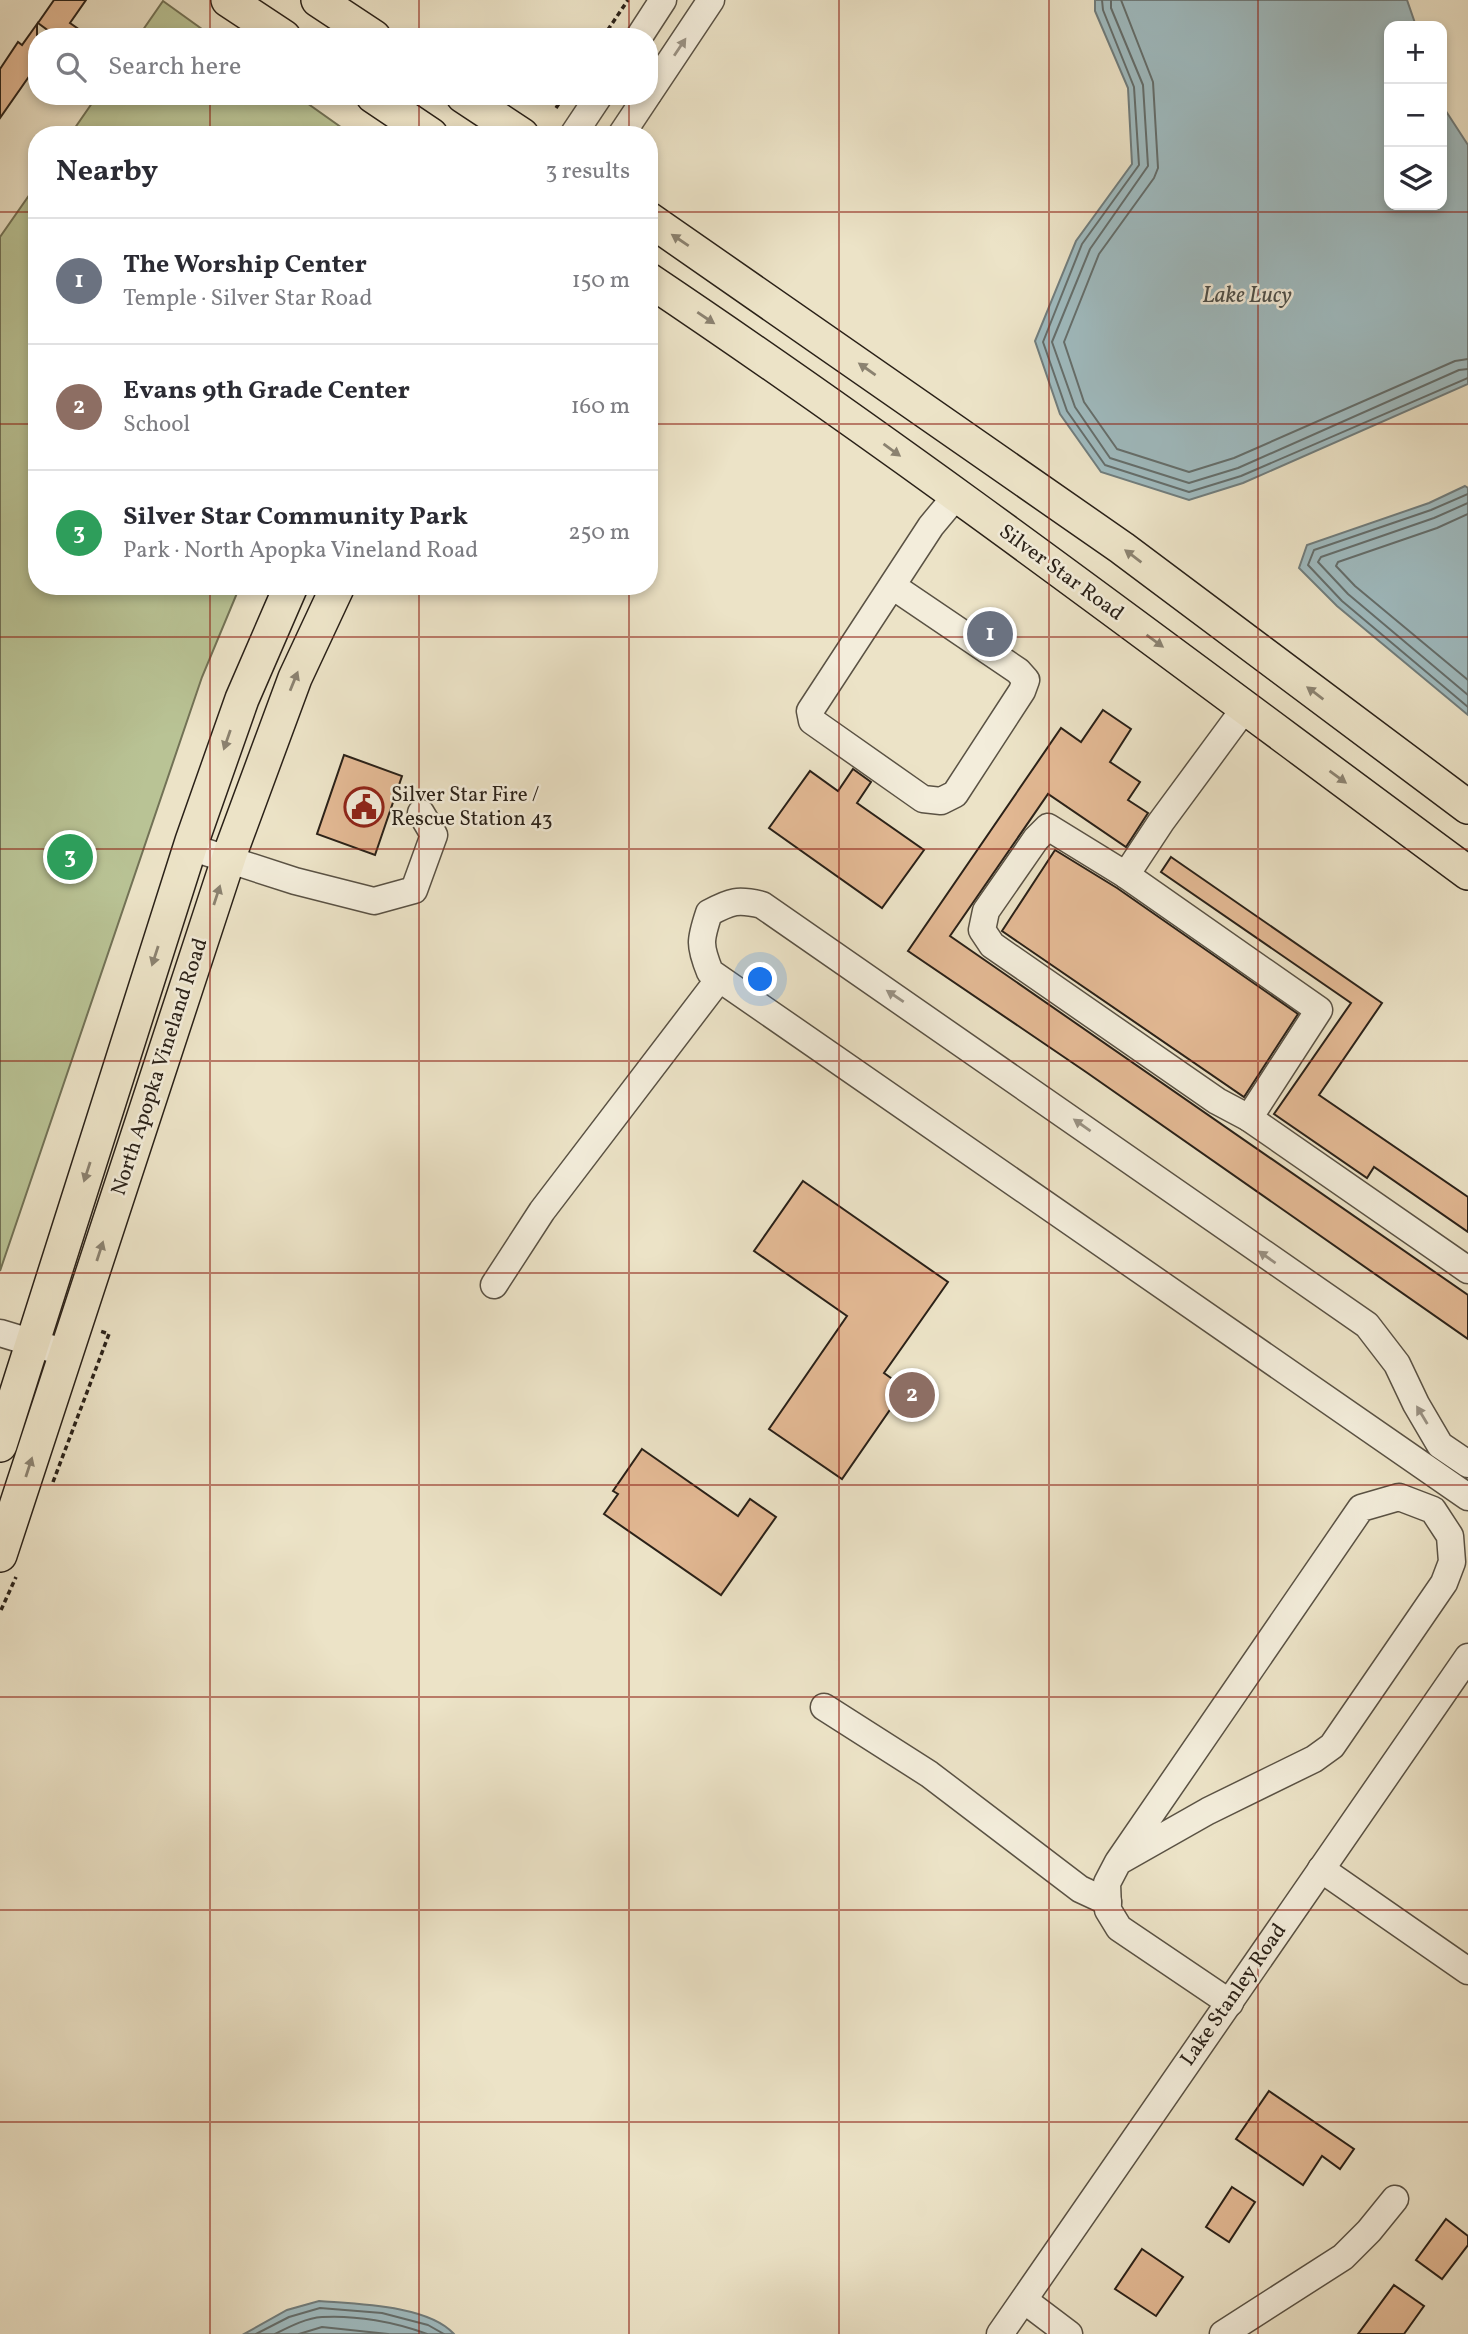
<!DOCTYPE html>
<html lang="en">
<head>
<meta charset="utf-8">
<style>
  :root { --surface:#fff; --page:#f2f2f3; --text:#2b2b33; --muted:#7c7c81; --line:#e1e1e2; --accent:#b45309 }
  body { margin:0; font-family:Vollkorn,serif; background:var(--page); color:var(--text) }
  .controls { position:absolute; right:21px; top:21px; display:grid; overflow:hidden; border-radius:14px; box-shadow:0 4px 10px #0003 }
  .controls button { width:63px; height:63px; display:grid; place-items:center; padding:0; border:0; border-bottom:2px solid var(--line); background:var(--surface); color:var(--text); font:35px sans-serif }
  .you { position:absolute; left:761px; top:980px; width:24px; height:24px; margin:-18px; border:5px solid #fff; border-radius:50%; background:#1a73e8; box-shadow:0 0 0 10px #1a73e833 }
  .badge { display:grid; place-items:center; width:46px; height:46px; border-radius:50%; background:var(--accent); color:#fff; font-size:23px; font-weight:700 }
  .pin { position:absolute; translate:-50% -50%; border:4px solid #fff; box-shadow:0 2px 7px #0006 }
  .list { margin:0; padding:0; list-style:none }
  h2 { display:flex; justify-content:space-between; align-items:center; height:91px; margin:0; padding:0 28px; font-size:30px }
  h2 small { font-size:23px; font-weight:400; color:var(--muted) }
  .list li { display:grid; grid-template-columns:46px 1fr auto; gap:21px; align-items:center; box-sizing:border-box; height:126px; padding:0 28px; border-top:2px solid var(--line) }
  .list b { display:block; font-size:26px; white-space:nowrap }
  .list p { margin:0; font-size:23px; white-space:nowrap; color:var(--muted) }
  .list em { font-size:23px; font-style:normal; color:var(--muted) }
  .icon { flex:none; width:38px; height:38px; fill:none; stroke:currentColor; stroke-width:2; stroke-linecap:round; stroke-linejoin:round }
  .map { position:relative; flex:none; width:1468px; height:2334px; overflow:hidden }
  .search { position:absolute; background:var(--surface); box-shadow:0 4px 10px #0003; left:28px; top:28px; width:630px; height:77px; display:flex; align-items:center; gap:18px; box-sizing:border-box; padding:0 24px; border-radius:28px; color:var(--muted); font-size:26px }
  .panel { position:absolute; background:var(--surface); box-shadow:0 4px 10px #0003; left:28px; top:126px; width:630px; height:469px; border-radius:28px }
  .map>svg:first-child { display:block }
  .green { fill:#b9c395; stroke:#727256; stroke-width:2 }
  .water { fill:#9fbbc0; stroke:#707d7d; stroke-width:2 }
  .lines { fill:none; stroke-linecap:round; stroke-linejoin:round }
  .shore { stroke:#646e6c; stroke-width:2 }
  .building { fill:#e3b994; stroke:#2a2118; stroke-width:2 }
  .minor-casing { stroke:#5a5244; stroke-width:29 }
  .major-casing { stroke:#2a2118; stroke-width:36 }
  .path { stroke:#2a2118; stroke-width:3.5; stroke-dasharray:5 3.5; stroke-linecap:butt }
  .minor { stroke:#f3eddb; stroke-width:26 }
  .major { stroke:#ece3c7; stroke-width:33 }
  .oneway { fill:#999183 }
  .oneway2 { fill:#8b8270 }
  .grid { fill:none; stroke:#8f2418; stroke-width:2; stroke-opacity:0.55 }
  .labels { text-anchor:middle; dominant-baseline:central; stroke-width:5; stroke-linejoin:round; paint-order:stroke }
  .street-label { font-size:21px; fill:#2a2118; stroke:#f3eddb }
  .poi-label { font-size:21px; fill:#2a2118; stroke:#f3eddb; text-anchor:start }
  .water-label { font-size:23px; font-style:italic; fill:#4d4f4a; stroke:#f3eddb }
</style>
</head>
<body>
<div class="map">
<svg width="1468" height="2334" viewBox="0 0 1468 2334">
  <rect width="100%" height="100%" fill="#ece3c7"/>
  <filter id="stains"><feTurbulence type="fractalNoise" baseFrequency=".00286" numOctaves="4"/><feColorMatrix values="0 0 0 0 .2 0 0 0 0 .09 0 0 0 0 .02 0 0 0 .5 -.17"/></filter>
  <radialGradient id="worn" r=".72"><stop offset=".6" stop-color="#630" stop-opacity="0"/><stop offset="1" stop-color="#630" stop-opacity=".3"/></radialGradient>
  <!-- green -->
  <g class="green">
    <path d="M163 1 213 37H138Z"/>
    <path d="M97 96H297L352 135H70Z"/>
    <path d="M37 184V586H240L202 677 0 1271V237Z"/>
  </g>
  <!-- water -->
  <g class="water">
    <path d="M1095 0H1407L1416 26H1389V205H1442V105L1468 145V384L1243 483 1189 500 1101 472 1060 414 1035 341 1076 241 1132 164 1128 88 1095 11Z"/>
    <path d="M1465 486 1468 488V715L1337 606 1299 568 1307 545 1429 503Z"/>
    <path d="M319 2301C356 2304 428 2305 454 2334H244L287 2310Z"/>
  </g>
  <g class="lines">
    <!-- shore -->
    <g class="shore">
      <path d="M1102 0 1103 10 1134 87 1139 165 1082 244 1043 342 1067 411 1105 465 1189 492 1241 476 1468 378"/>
      <path d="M1111 0V8L1143 85 1148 166 1090 249 1052 342 1075 407 1110 458 1189 483 1238 468 1459 370 1468 369"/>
      <path d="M1121 0 1153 82 1158 168 1154 178 1099 254 1064 342 1084 402 1117 449 1189 472 1234 458 1455 361 1468 359"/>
      <path d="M1468 494 1431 510 1314 550 1308 565 1342 601 1468 707"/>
      <path d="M1468 503 1434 518 1321 557 1318 562 1348 594 1468 695"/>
      <path d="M1468 514 1437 528 1338 562 1336 566 1355 586 1468 680"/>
      <path d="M256 2334 289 2317 320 2308 382 2313 428 2325 444 2334"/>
      <path d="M275 2334C289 2327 306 2318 322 2317 356 2315 395 2322 427 2334"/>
      <path d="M299 2334 322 2327 388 2334"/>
    </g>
  </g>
  <!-- building -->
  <g class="building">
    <path d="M54 0H86L70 23 90 37H57L38 23Z"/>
    <path d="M37 24V65L0 118V69L18 42 22 45Z"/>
    <path d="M1103 710 1131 729 1110 762 1140 782 1128 800 1148 813 1126 847 1048 794 950 936 1468 1295V1339L1086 1072 908 951 1061 728 1081 742Z"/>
    <path d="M344 755 402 776 375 855 317 834Z"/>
    <path d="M853 769 871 782 857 803 924 850 882 908 769 828 810 771 838 791Z"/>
    <path d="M1055 850 1117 888 1298 1014 1244 1097 1002 931Z"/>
    <path d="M1171 857 1382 1003 1319 1095 1468 1197V1232L1374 1167 1367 1178 1274 1114 1351 1003 1161 872Z"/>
    <path d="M803 1181 948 1282 884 1373 905 1388 842 1479 769 1429 847 1316 754 1251Z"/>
    <path d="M642 1449 738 1516 750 1499 776 1517 721 1595 604 1514 618 1494 613 1491Z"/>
    <path d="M1269 2091 1354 2149 1340 2169 1322 2156 1303 2185 1236 2139Z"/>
    <path d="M1232 2187 1255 2202 1229 2242 1206 2227Z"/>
    <path d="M1446 2219 1468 2236V2245L1442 2279 1416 2260Z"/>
    <path d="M1142 2249 1183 2277 1156 2316 1115 2289Z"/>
    <path d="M1394 2285 1424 2306 1404 2334H1358Z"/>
  </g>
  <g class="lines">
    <!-- minor casing -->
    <g class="minor-casing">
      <g id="minor">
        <path d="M639 37 663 0"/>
        <path d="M649 93 711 0"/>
        <path d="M573 135 599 96"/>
        <path d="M621 135 647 96"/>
        <path d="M894 587 1018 671 1026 680 1022 691 955 794 941 801 923 799 812 721 810 711 931 526 956 496"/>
        <path d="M1245 708 1161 822 1126 875 1319 1010 1249 1118 1468 1270"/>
        <path d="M190 847 295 881 374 901 414 890 434 835 421 813"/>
        <path d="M1126 875 1048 827 1036 839 986 911 982 930 992 945 1217 1101 1249 1118"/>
        <path d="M494 1285 542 1211 719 979"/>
        <path d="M0 1333 66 1353"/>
        <path d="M1468 1464 1440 1445 1416 1404 1397 1364 1367 1325 762 905C738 899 731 901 709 913 700 940 699 945 710 972L1468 1497"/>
        <path d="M824 1707 929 1774 1080 1889 1108 1902"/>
        <path d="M1118 1862 1361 1508 1399 1497 1433 1510 1450 1536 1452 1562 1444 1583 1332 1746 1314 1759 1208 1811 1118 1862 1107 1883 1108 1910 1119 1928 1230 2003"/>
        <path d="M1321 1869 1468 1971"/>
        <path d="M1024 2300 1069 2334"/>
        <path d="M1000 2334 1468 1657"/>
        <path d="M1223 2334 1343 2257 1369 2231 1395 2199"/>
      </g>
    </g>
    <!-- major casing -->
    <g class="major-casing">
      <g id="major">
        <path d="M228 0 284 37"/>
        <path d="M318 0 374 37"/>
        <path d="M373 96 431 135"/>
        <path d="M463 96 522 135"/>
        <path d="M649 219 1122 548 1468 807"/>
        <path d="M649 280C929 468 1197 673 1468 873"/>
        <path d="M0 1445 192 841 242 699 291 586"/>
        <path d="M0 1555 231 851 295 678 338 586"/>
      </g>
    </g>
    <!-- path -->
    <g class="path">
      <path d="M603 37 628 0"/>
      <path d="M556 108 564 96"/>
      <path d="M53 1482 109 1334 100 1331"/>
      <path d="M1 1610 16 1577"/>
    </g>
    <!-- minor -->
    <use href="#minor" class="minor"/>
    <!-- major -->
    <use href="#major" class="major"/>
  </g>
  <!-- one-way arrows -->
  <defs><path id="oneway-solid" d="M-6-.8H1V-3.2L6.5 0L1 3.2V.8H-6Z" transform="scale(1.75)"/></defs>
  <g class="oneway">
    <use href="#oneway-solid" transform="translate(680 47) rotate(-56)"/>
    <use href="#oneway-solid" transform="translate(895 996) rotate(-146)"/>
    <use href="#oneway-solid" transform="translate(1082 1125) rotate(-145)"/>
    <use href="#oneway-solid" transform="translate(1267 1257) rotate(-145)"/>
    <use href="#oneway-solid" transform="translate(1422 1415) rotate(-121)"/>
  </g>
  <g class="oneway2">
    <use href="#oneway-solid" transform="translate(680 240) rotate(-146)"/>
    <use href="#oneway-solid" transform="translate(706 318) rotate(34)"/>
    <use href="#oneway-solid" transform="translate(867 369) rotate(-145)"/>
    <use href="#oneway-solid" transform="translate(892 450) rotate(36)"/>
    <use href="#oneway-solid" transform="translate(1133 556) rotate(-143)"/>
    <use href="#oneway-solid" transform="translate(1155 641) rotate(36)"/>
    <use href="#oneway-solid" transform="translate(294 681) rotate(-68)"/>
    <use href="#oneway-solid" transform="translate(1315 693) rotate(-143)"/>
    <use href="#oneway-solid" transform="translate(227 740) rotate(109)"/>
    <use href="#oneway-solid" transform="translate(1338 777) rotate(36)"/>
    <use href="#oneway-solid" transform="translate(217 895) rotate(-72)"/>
    <use href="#oneway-solid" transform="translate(155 956) rotate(108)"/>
    <use href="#oneway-solid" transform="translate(87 1172) rotate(108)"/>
    <use href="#oneway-solid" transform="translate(100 1251) rotate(-72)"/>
    <use href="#oneway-solid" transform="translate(29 1467) rotate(-72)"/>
  </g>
  <!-- grid -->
  <path class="grid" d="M210 0V37M419 0V37M629 0V37M839 0V2334M1049 0V2334M1258 0V2334M210 96V135M419 96V135M629 96V135M0 212H37M649 212H1468M0 424H37M649 424H1468M210 586V2334M419 586V2334M629 586V2334M0 637H1468M0 849H1468M0 1061H1468M0 1273H1468M0 1485H1468M0 1697H1468M0 1910H1468M0 2122H1468"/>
  <!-- icons -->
  <defs>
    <g id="civic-ring" transform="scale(2.0125)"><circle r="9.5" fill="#f3eddb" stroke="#8f2418" stroke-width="1.5"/><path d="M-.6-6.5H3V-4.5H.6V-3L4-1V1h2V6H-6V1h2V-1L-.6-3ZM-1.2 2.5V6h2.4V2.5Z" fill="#8f2418"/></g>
  </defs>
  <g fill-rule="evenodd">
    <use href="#civic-ring" x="364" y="807"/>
  </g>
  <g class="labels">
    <!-- street labels -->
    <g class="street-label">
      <text transform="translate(1061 573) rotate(36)">Silver Star Road</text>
      <text transform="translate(160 1067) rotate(-72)">North Apopka Vineland Road</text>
      <text transform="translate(1234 1995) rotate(-55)">Lake Stanley Road</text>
    </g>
    <!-- poi labels -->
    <g class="poi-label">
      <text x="391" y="795">Silver Star Fire /<tspan x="391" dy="24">Rescue Station 43</tspan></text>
    </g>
    <!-- water labels -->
    <g class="water-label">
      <text x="1247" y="296">Lake Lucy</text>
    </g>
  </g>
  <rect width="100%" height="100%" filter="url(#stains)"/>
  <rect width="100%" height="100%" fill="url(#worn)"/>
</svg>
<div class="controls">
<button>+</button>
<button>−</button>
<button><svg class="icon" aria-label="layers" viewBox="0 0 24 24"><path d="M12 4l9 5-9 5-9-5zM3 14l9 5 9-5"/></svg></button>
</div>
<div class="you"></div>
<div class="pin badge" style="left:990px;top:634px;background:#6b7280">1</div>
<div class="pin badge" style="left:912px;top:1395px;background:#8d6e63">2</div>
<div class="pin badge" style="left:70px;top:857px;background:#2e9e5b">3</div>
<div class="search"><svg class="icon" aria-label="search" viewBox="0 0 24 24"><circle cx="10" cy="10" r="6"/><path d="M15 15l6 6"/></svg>Search here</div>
<section class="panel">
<h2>Nearby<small>3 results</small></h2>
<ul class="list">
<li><span class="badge" style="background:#6b7280">1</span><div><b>The Worship Center</b><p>Temple · Silver Star Road</p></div><em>150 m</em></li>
<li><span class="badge" style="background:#8d6e63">2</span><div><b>Evans 9th Grade Center</b><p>School</p></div><em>160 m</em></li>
<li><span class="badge" style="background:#2e9e5b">3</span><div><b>Silver Star Community Park</b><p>Park · North Apopka Vineland Road</p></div><em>250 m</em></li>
</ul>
</section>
</div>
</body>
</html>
